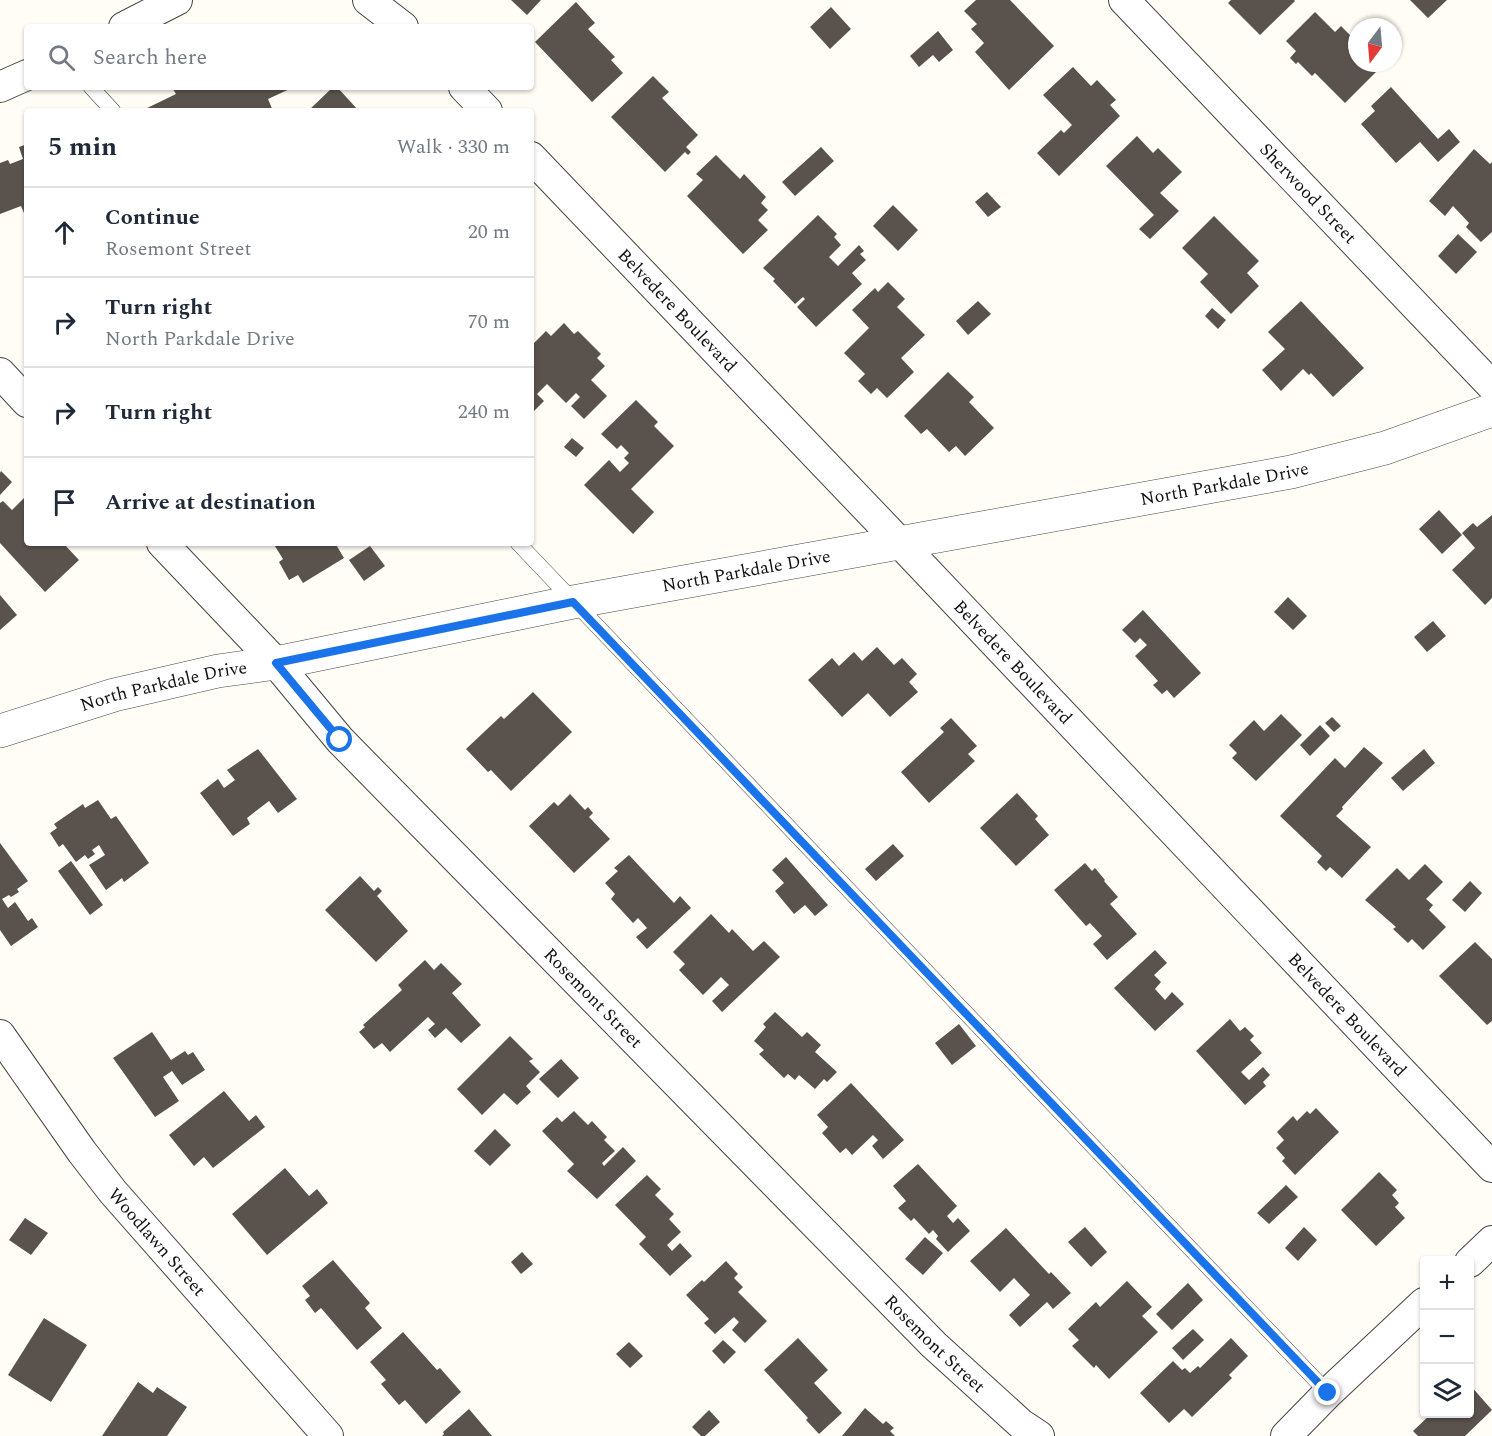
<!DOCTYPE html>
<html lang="en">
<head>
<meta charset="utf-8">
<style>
  :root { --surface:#fff; --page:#f2f2f3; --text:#1f2937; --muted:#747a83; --line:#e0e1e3 }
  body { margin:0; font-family:Spectral,serif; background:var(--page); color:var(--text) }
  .controls { position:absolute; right:18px; bottom:18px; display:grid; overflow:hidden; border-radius:6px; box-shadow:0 2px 4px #0004 }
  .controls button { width:54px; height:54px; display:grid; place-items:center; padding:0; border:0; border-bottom:2px solid var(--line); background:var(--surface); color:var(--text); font:30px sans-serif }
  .compass { position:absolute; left:1348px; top:18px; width:54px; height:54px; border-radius:50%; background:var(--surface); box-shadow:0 2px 4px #0004; rotate:196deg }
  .stop { position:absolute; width:18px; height:18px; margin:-14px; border:4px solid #1a73e8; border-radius:50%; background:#fff }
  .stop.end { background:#1a73e8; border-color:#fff; box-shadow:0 2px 6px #0008 }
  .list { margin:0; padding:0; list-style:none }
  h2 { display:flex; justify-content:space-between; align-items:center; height:78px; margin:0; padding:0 24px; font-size:26px }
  h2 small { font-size:20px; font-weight:400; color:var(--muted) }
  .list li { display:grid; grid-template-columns:39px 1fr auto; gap:18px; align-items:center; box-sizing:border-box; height:90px; padding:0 24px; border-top:2px solid var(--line) }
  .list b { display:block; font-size:22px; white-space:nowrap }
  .list p { margin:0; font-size:20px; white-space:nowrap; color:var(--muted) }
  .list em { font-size:20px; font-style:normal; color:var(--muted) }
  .icon { flex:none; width:33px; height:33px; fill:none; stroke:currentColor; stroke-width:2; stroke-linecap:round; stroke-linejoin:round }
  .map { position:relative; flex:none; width:1492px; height:1436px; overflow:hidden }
  .search { position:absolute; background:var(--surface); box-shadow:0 2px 4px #0004; left:24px; top:24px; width:510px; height:66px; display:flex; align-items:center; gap:15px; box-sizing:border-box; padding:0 21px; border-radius:6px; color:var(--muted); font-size:22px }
  .panel { position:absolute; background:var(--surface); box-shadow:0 2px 4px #0004; left:24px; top:108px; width:510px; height:438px; border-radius:6px }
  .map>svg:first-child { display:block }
  .building { fill:#5a524d }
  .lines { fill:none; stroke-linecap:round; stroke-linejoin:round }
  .service-casing { stroke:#444; stroke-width:16 }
  .minor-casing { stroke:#444; stroke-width:32 }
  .tertiary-casing { stroke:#444; stroke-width:34 }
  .service { stroke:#fff; stroke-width:15 }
  .minor { stroke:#fff; stroke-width:30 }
  .tertiary { stroke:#fff; stroke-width:33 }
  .route { stroke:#1a73e8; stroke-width:8 }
  .labels { text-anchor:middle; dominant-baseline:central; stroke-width:6; stroke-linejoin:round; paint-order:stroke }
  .street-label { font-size:18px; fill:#111; stroke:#fff }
</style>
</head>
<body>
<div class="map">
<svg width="1492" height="1436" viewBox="0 0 1492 1436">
  <rect width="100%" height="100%" fill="#fffdf5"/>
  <!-- building -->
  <g class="building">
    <path d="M511 0H541L527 15Z"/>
    <path d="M976 0H1010L1054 46 1009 90 975 52 984 43 971 29 977 24 964 11Z"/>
    <path d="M1231 0H1294L1295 1 1260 35 1228 3Z"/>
    <path d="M1410 0H1447L1428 18Z"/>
    <path d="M576 2 595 23 588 29 615 57 611 60 623 73 592 102 535 42Z"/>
    <path d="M831 7 851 29 830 49 810 27Z"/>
    <path d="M1315 12 1335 32 1341 26 1356 41 1350 47 1357 54V63H1366L1376 72 1345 103 1315 73 1312 76 1298 62 1296 64 1290 58 1296 51 1286 41Z"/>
    <path d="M938 31 953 50 939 62 933 55 919 67 910 56Z"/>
    <path d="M1073 67 1091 86 1097 80 1116 100 1110 105 1120 116 1059 176 1037 153 1061 130 1064 133 1072 125 1043 95Z"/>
    <path d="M653 76 669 92 662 98 698 135 686 147 691 152 688 155 685 152 665 172 611 117Z"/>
    <path d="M177 87H294L268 99 273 111H141L176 94 173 89Z"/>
    <path d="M333 87H337L359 111H308Z"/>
    <path d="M1391 87 1438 139 1449 129 1460 142 1438 162 1420 142 1396 163 1361 124 1375 111 1371 106Z"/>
    <path d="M1137 136 1153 153 1158 148 1182 172 1160 193 1179 211 1150 239 1139 229 1154 215 1106 166Z"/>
    <path d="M27 144V220L21 206 0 214V163L8 160 10 164 23 159 19 147Z"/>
    <path d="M821 147 834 161 795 196 782 182Z"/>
    <path d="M1474 149 1490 164 1492 162V232L1481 242 1466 227 1469 223 1453 206 1445 216 1429 201Z"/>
    <path d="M716 155 740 179 744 174 766 197 761 203 768 210 758 220 768 230 743 254 687 196 703 180 696 174Z"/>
    <path d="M987 192 1001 207 988 217 975 202Z"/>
    <path d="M893 205 918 230 898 251 873 226Z"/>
    <path d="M818 215 837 234 834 237 841 245 829 257 838 266 859 245 864 251 860 254 866 260 852 273 862 284 816 327 797 307 805 299 803 297 795 304 773 281 775 279 763 268Z"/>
    <path d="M1214 216 1259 261 1247 273 1259 286 1231 314 1200 282 1208 274 1182 248Z"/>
    <path d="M1458 234 1477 252 1456 274 1438 256Z"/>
    <path d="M888 282 905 299 897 307 925 335 901 358 914 372 887 398 877 388 871 394 858 381 865 374 844 353 869 328 852 310 875 288 878 292Z"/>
    <path d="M978 301 991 314 968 335 956 321Z"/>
    <path d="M1301 301 1364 368 1333 397 1311 373 1309 375 1303 369 1281 391 1262 370 1285 349 1268 332Z"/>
    <path d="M1212 308 1226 320 1218 329 1205 316Z"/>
    <path d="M564 323 574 334 578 331 601 354 597 358 605 366 591 380 607 396 584 419 571 406 580 397 576 393 566 403 547 384 537 394 544 401 531 414V346L546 331 551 336Z"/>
    <path d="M948 372 974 397 969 402 994 428 965 456 956 446 949 452 927 429 921 434 904 416Z"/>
    <path d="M636 400 658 422 654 426 674 446 631 489 654 512 633 534 584 485 609 460 620 472 629 463 624 458 629 453 621 445 617 449 601 434Z"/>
    <path d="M572 438 584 448 576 457 564 447Z"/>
    <path d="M1 471 12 482 0 495V473Z"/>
    <path d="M27 495V543H63L79 560 45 592 0 543V503L3 501 12 510Z"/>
    <path d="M1439 510 1462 535 1442 554 1419 529Z"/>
    <path d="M1492 515V598L1485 605 1452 570 1475 548 1462 533 1473 523 1477 527Z"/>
    <path d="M273 543H335L344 558 303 583 298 575 289 580 279 562 283 559Z"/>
    <path d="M370 546 385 566 364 581 349 560Z"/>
    <path d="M0 595 17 615 0 630Z"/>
    <path d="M1288 597 1307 616 1293 630 1274 612Z"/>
    <path d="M1143 610 1201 673 1174 698 1167 690 1162 694 1153 685 1158 681 1135 656 1147 645 1140 638 1135 643 1122 630Z"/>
    <path d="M1433 621 1446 636 1427 652 1414 637Z"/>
    <path d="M877 647 894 665 902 658 917 674 909 682 918 692 890 717 868 693 842 717 808 680 832 658 839 666 854 652 862 661Z"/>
    <path d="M533 692 572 732 511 791 491 770 488 772 466 749 501 716 504 719Z"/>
    <path d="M1281 714 1302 735 1256 781 1232 758 1237 753 1229 745 1254 720 1264 731Z"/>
    <path d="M1332 717 1341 726 1334 732 1325 723Z"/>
    <path d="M951 718 977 746 968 754 975 761 929 803 901 772 944 732 940 728Z"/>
    <path d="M1320 725 1330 736 1310 756 1300 745Z"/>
    <path d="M1364 747 1383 763 1342 807 1343 809 1336 816 1371 847 1342 878 1330 867 1326 871 1317 862 1322 856 1280 816 1335 758 1345 768Z"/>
    <path d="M258 749 297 799 278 813 269 801 247 818 250 824 233 836 200 793 218 779 224 788 235 780 227 770Z"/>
    <path d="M1424 749 1435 763 1403 791 1391 778Z"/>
    <path d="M1017 793 1038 816 1035 819 1049 835 1016 866 980 828Z"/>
    <path d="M570 794 585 810 588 807 593 813 589 817 610 839 574 873 529 826 554 802 558 806Z"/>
    <path d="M98 800 111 819 116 816 149 863 124 882 122 878 106 890 89 865 105 855 99 845 92 850 95 854 88 859 85 855 76 862 63 844 59 847 50 833 57 828 54 824 83 804 85 808Z"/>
    <path d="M0 843 28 881 17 889 19 892 11 897 9 895 2 899 8 908 15 902 28 921 32 918 38 927 11 946 0 930Z"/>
    <path d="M893 844 904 856 876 881 865 869Z"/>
    <path d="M629 855 674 903 680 896 691 908 647 949 636 937 647 928 638 918 633 923 611 899 615 894 605 883 618 871 614 868Z"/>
    <path d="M786 857 828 905 815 916 805 905 794 914 775 891 784 883 772 870Z"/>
    <path d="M71 861 103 905 90 915 58 871Z"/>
    <path d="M1085 863 1092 871 1095 868 1105 880 1104 881 1118 897 1110 904 1137 934 1107 960 1093 944 1102 936 1090 923 1086 926 1054 890Z"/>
    <path d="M1425 864 1443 882 1426 899 1433 905 1429 910 1446 927 1423 950 1412 939 1408 943 1393 929 1396 927 1365 900 1397 868 1409 880Z"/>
    <path d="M360 876 374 891 378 887 382 891 377 896 408 931 376 962 325 910Z"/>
    <path d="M1470 881 1482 893 1465 912 1452 900Z"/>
    <path d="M711 914 729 933 732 929 753 951 764 941 780 957 722 1012 712 1001 729 985 721 977 703 995 679 970 685 964 673 952Z"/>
    <path d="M1475 942 1492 959V1021L1487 1025 1439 976Z"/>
    <path d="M1155 950 1167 963 1154 975 1161 982 1155 989 1165 1000 1172 992 1184 1004 1155 1031 1114 988Z"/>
    <path d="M425 960 434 970 441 963 462 984 452 993 481 1025 461 1043 446 1028 435 1038 428 1030 435 1024 428 1017 390 1052 382 1043 374 1049 359 1032 365 1027 363 1025 402 990 398 985Z"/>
    <path d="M775 1012 802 1037 807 1032 821 1045 815 1052 837 1072 827 1082 824 1079 815 1089 799 1075 795 1080 788 1074 784 1078 759 1054 764 1050 754 1041 766 1027 763 1024Z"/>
    <path d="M1230 1019 1240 1031 1245 1027 1254 1036 1250 1040 1262 1053 1241 1072 1249 1080 1263 1067 1270 1075 1263 1082 1266 1086 1245 1105 1196 1051Z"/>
    <path d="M959 1024 976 1046 952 1065 935 1043Z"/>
    <path d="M152 1032 171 1060 185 1051 188 1055 193 1052 205 1070 182 1085 172 1071 163 1077 179 1101 155 1117 113 1058Z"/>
    <path d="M510 1036 533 1059 529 1061 540 1072 526 1086 531 1092 517 1105 504 1093 482 1115 457 1089Z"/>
    <path d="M561 1059 579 1078 558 1098 539 1079Z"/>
    <path d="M851 1083 904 1140 883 1159 872 1146 878 1140 873 1135 852 1155 846 1148 840 1153 822 1133 828 1127 817 1115Z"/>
    <path d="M224 1091 249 1121 256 1115 265 1127 213 1168 204 1157 194 1166 169 1135Z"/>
    <path d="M1316 1108 1339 1132 1295 1175 1282 1161 1285 1158 1276 1148 1284 1140 1277 1132 1293 1116 1297 1121 1307 1111 1310 1114Z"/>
    <path d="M574 1111 588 1125 592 1121 607 1137 604 1140 615 1151 602 1163 604 1166 623 1147 636 1161 597 1199 567 1171 574 1164 542 1131 557 1117 562 1122Z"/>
    <path d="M495 1129 511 1145 490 1166 474 1151Z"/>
    <path d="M918 1164 957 1206 947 1216 953 1223 958 1218 970 1231 948 1252 936 1239 938 1236 933 1230 929 1234 914 1218 911 1221 898 1208 906 1201 893 1186Z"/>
    <path d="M285 1168 309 1196 317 1189 328 1203 267 1255 232 1214Z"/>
    <path d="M1379 1172 1397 1190 1392 1195 1399 1203 1395 1207 1405 1218 1376 1246 1341 1210Z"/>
    <path d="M647 1175 661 1189 655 1195 674 1214 669 1219 681 1232 667 1245 672 1251 680 1243 692 1256 670 1276 639 1244 646 1237 615 1205Z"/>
    <path d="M1286 1185 1298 1197 1269 1224 1257 1213Z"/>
    <path d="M25 1218 48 1233 31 1255 9 1240Z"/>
    <path d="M1085 1227 1107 1252 1091 1267 1068 1242Z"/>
    <path d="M1304 1227 1317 1240 1298 1261 1285 1248Z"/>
    <path d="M1006 1228 1049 1274 1051 1272 1071 1293 1053 1309 1047 1302 1020 1327 1009 1315 1030 1295 1014 1278 1000 1292 970 1261Z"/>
    <path d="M925 1237 943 1253 923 1275 905 1259Z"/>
    <path d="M522 1252 533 1264 521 1274 511 1262Z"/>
    <path d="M333 1260 370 1303 365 1308 382 1328 357 1350 321 1308 315 1313 305 1300 310 1296 302 1286Z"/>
    <path d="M726 1261 738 1274 734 1278 743 1287 738 1292 767 1321 745 1343 732 1330 739 1322 734 1317 715 1334 704 1323 709 1319 686 1295 702 1280 704 1282Z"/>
    <path d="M1127 1281 1152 1307 1142 1316 1158 1332 1109 1379 1096 1365 1094 1368 1072 1346 1079 1340 1068 1329 1096 1302 1100 1307Z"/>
    <path d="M1188 1283 1203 1300 1172 1330 1156 1314Z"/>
    <path d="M44 1318 87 1345 51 1402 8 1375Z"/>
    <path d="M1193 1329 1204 1340 1183 1360 1172 1348Z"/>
    <path d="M403 1332 437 1370 440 1368 461 1392 426 1424 405 1400 399 1405 381 1384 386 1380 370 1362Z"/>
    <path d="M798 1338 828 1370 814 1383 842 1413 819 1434 806 1420 808 1418 764 1370Z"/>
    <path d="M1231 1338 1248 1356 1229 1375 1232 1378 1192 1417 1184 1409 1169 1423 1140 1393 1173 1361 1182 1370 1185 1368 1190 1373 1198 1366 1200 1368Z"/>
    <path d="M723 1340 736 1352 724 1364 712 1351Z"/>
    <path d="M629 1342 643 1356 630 1368 616 1354Z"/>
    <path d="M138 1382 153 1393 157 1387 187 1407 167 1436H102Z"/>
    <path d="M1470 1385 1492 1410 1465 1436H1418L1413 1431 1431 1414H1470Z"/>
    <path d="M865 1408 883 1424 886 1421 894 1428 890 1431 895 1436H842Z"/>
    <path d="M469 1409 492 1436H442L444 1434 443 1432Z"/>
    <path d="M709 1410 720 1422 705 1436H701L692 1427Z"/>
  </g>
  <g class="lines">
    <!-- service casing -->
    <g class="service-casing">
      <g id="service">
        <path d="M91 87 113 111"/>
        <path d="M518 543 1328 1393"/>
      </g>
    </g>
    <!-- minor casing -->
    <g class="minor-casing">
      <g id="minor">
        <path d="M368 0 403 27"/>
        <path id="s1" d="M1124 0 1492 386"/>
        <path d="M124 27 177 0"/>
        <path d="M0 87 27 75"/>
        <path d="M464 87 487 111"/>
        <path id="s2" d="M531 157 900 543 1492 1167"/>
        <path d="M0 373 27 402"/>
        <path id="s3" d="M162 543 276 663 340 740 934 1345 1021 1424 1039 1436"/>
        <path id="s4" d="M0 1035 82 1152 113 1192 328 1436"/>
        <path d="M1470 1262 1492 1241"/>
        <path d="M1286 1436 1328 1393 1424 1303"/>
      </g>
    </g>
    <!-- tertiary casing -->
    <g class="tertiary-casing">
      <g id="tertiary">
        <path id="s5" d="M0 731 114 695 218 671 276 663 573 602 1291 472 1385 448 1492 410"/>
      </g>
    </g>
    <!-- service -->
    <use href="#service" class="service"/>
    <!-- minor -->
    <use href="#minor" class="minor"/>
    <!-- tertiary -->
    <use href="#tertiary" class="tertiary"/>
  </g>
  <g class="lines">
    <!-- route -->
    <path class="route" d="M340 740 276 663 573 602 1328 1393"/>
  </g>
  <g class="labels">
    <!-- street labels -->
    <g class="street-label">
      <text stroke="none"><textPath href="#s1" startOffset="267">Sherwood Street</textPath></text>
      <text stroke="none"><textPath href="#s2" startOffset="212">Belvedere Boulevard</textPath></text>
      <text stroke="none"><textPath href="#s5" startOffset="1250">North Parkdale Drive</textPath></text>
      <text stroke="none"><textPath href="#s5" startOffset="764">North Parkdale Drive</textPath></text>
      <text stroke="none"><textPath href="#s2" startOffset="698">Belvedere Boulevard</textPath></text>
      <text stroke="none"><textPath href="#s5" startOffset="170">North Parkdale Drive</textPath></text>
      <text stroke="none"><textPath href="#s3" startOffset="627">Rosemont Street</textPath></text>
      <text stroke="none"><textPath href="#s2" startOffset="1184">Belvedere Boulevard</textPath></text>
      <text stroke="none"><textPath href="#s4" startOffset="260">Woodlawn Street</textPath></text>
      <text stroke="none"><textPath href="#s3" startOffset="1113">Rosemont Street</textPath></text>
    </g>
  </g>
</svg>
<div class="controls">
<button>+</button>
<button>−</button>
<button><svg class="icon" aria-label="layers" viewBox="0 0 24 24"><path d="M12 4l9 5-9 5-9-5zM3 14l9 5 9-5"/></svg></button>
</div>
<svg class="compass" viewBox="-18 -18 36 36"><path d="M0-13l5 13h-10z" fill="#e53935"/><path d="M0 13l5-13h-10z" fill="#747a83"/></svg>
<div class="stop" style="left:340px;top:740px"></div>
<div class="stop end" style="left:1328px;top:1393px"></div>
<div class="search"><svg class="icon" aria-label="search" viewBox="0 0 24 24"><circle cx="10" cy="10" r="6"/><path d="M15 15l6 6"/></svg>Search here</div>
<section class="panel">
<h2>5 min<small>Walk · 330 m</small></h2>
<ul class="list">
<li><svg class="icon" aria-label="ahead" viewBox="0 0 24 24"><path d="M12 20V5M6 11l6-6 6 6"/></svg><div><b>Continue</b><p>Rosemont Street</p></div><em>20 m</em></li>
<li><svg class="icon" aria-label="right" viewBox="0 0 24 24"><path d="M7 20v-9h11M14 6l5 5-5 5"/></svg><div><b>Turn right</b><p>North Parkdale Drive</p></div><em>70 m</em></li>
<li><svg class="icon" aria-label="right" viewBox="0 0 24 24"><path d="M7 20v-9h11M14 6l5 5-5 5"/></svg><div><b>Turn right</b></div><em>240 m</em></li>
<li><svg class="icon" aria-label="arrive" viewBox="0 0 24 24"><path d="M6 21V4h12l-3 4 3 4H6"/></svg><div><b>Arrive at destination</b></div></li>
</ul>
</section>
</div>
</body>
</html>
